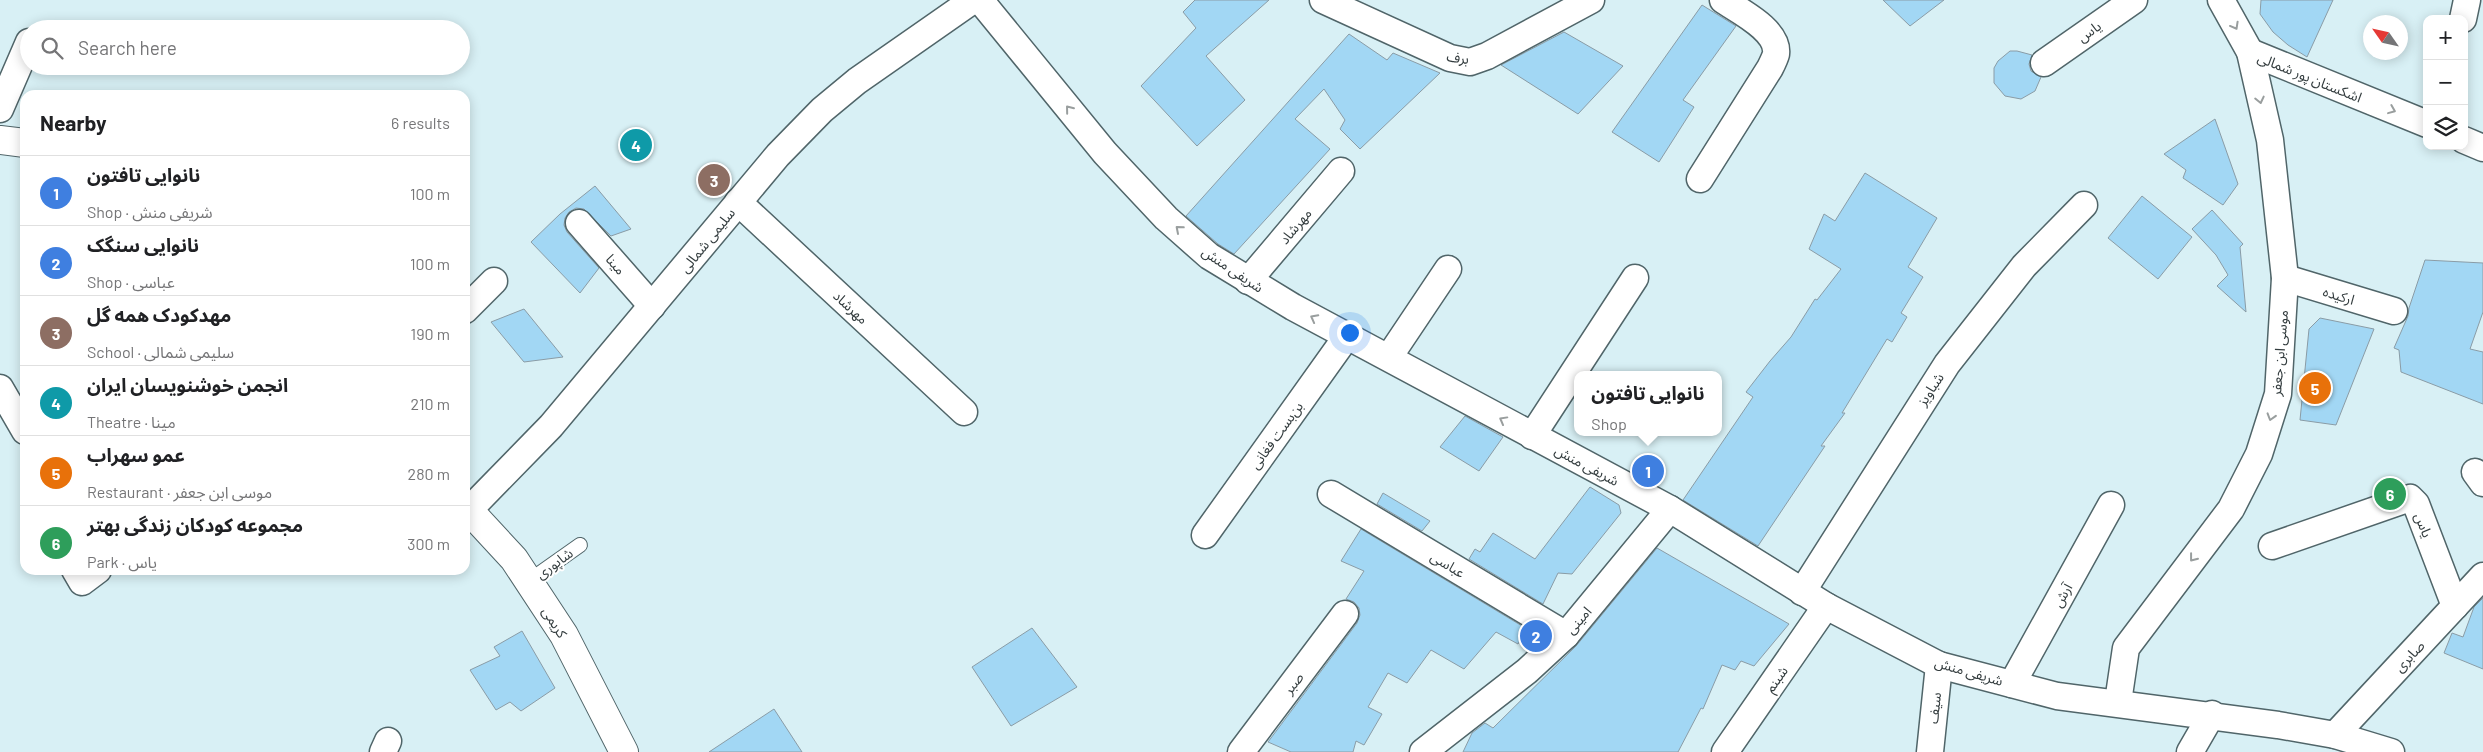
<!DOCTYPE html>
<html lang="en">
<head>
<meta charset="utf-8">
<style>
  :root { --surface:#fff; --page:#f6f6f6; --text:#202124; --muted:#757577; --line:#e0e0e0; --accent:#8a3fb1 }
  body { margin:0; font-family:Barlow,"Noto Sans Arabic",sans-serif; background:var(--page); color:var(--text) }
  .controls { position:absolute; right:15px; top:15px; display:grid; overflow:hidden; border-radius:10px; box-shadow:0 2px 12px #0003 }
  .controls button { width:45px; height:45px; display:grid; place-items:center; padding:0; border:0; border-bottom:1px solid var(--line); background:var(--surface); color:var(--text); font:25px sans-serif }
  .compass { position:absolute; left:2363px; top:15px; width:45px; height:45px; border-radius:50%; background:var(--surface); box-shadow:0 2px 12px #0003; rotate:304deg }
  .you { position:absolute; left:1349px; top:332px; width:18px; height:18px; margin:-12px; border:4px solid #fff; border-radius:50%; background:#1a73e8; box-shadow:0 0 0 8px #1a73e833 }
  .badge { display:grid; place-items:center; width:32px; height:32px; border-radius:50%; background:var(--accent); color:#fff; font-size:16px; font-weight:700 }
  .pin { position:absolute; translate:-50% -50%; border:2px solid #fff; box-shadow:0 1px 5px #0006 }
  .popup { position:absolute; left:1574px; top:371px; width:148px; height:65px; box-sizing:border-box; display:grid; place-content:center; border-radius:10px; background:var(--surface); filter:drop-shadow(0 1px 4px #0005); font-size:16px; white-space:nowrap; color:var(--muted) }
  .popup b { font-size:19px; color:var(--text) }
  .popup::after { content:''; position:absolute; left:50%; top:100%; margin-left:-10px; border:10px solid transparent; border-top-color:var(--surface) }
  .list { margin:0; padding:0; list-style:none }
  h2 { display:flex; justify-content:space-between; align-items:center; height:65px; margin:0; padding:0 20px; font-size:21px }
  h2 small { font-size:16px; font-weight:400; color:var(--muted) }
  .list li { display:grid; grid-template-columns:32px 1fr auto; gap:15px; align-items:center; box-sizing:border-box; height:70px; padding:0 20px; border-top:1px solid var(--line) }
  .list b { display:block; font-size:19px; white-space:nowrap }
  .list p { margin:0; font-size:16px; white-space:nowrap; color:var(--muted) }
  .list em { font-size:16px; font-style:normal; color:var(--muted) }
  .icon { flex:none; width:28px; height:28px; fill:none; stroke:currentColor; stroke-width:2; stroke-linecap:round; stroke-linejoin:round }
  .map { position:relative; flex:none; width:2483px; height:752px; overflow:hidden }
  .search { position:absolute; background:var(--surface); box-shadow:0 2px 12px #0003; left:20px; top:20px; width:450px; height:55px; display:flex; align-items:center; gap:12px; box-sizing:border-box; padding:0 18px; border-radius:28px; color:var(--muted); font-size:19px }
  .panel { position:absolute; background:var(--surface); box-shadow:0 2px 12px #0003; left:20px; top:90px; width:450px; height:485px; border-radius:15px }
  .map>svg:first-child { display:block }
  .building { fill:#a2d7f4; stroke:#8a9ca6 }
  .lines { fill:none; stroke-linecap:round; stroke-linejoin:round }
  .service-casing { stroke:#506569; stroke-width:16 }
  .minor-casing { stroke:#506569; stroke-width:29 }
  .secondary-casing { stroke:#506569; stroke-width:30 }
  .service { stroke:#fff; stroke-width:14 }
  .minor { stroke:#fff; stroke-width:26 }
  .secondary { stroke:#fff; stroke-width:28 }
  .oneway { stroke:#999e9e }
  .labels { text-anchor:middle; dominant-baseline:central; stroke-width:4; stroke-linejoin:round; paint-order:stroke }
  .street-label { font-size:14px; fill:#333c3e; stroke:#fff }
</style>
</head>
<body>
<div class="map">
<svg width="2483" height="752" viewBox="0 0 2483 752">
  <rect width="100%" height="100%" fill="#d8f0f5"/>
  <!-- building -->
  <g class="building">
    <path d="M1195 0H1269L1206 56 1245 100 1197 146 1141 86 1196 28 1183 12Z"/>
    <path d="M1883 0H1944L1910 26Z"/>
    <path d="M2261 0H2333L2307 57 2288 45 2273 32 2260 14Z"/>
    <path d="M1702 5 1736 26 1683 100 1694 107 1659 162 1612 132Z"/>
    <path d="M1564 32 1623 66 1578 114 1501 65Z"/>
    <path d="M1349 34 1387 60 1393 53 1440 73 1360 149 1340 129 1345 120 1324 89 1295 119 1330 149 1234 254 1218 244 1186 216Z"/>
    <path d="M2010 51H2017L2032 55 2029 64 2031 71 2041 77 2035 91 2021 99 2005 96 1994 83V68L1998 61Z"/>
    <path d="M2215 119 2238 184 2223 205 2183 178 2186 170 2164 154Z"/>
    <path d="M1865 173 1937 218 1908 267 1923 277 1901 313 1907 317 1892 342 1887 339 1842 413H1845L1821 446H1825L1758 546 1683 500 1753 397 1746 392 1770 361 1791 337 1815 299 1817 300 1841 269 1809 249 1824 214 1835 221Z"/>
    <path d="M595 186 631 229 611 236 584 209 576 208 569 212 565 218 564 225 567 232 599 268 580 293 531 242 560 214Z"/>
    <path d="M2142 196 2192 237 2158 279 2108 238Z"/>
    <path d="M2212 210 2243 244 2240 247 2246 312 2217 286 2228 275 2216 255 2192 229Z"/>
    <path d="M2425 260 2483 263V312L2470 349 2483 352V404L2401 372 2399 350 2394 348 2408 316 2409 308Z"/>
    <path d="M524 309 563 357 524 362 491 322Z"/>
    <path d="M2320 318 2374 329 2336 425 2300 420 2309 329Z"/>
    <path d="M1465 416 1503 437 1479 471 1440 447Z"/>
    <path d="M1590 487 1619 505 1621 513 1572 574 1558 573 1543 604 1469 559 1475 549 1480 552 1493 533 1535 559Z"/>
    <path d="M1383 493 1430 521 1422 531 1377 504Z"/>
    <path d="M1361 529 1527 629 1518 644 1496 632 1464 669 1431 650 1407 683 1388 673 1368 707 1382 714 1364 745 1356 741 1353 752H1291L1268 742 1357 623 1360 615 1359 608 1354 602 1346 599 1364 571 1341 561Z"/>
    <path d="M1657 548 1789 624 1754 666 1741 661 1735 670 1722 665 1703 709 1701 708 1678 752H1463L1472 733 1485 723 1493 728 1576 646Z"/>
    <path d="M2483 598V669L2444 653 2452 633 2463 637 2474 607Z"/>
    <path d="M1032 628 1077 687 1011 726 972 667Z"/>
    <path d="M522 631 555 688 521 711 510 702 496 710 470 670 500 656 494 647Z"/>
    <path d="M774 709 802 752H709Z"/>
  </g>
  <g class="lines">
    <!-- service casing -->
    <g class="service-casing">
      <path id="service" d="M529 581 580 545"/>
    </g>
    <!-- minor casing -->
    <g class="minor-casing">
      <g id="minor">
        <path d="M980 0 1105 153 1166 218 1209 256 1293 307 1670 509 1826 606 1939 665 2057 696 2278 725 2335 735 2391 752"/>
        <path d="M1323 0 1450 58 1470 62 1487 56 1591 0"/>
        <path d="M2463 19 2467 0"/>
        <path d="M2250 52 2427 124"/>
        <path d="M2044 63 2134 0"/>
        <path d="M0 109 29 42"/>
        <path d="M2464 140 2483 148"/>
        <path d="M1700 179 1770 68C1772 64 1775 58 1776 54 1779 30 1739 11 1723 0"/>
        <path d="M738 202 964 412"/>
        <path d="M579 223 652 306"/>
        <path d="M2285 278 2394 311"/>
        <path d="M1248 281 1341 171"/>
        <path d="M465 310 494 281"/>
        <path d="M1389 357 1448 269"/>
        <path d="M0 388 25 431"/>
        <path d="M1532 436 1635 278"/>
        <path d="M2475 472 2483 483"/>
        <path d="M1331 494 1566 635"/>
        <path d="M469 510 551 426 778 155 822 110 857 81 973 0"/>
        <path d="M1205 535 1347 336"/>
        <path d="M2272 546 2410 498 2416 504 2455 606"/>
        <path d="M75 570 82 582 98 570"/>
        <path d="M1802 592 1947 364 2024 266 2084 205"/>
        <path d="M2012 684 2111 505"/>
        <path d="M2118 702 2126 648 2231 509 2259 454 2278 394 2285 278 2270 140 2250 52 2221 0"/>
        <path d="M2335 735 2483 576"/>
        <path d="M383 752 388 741"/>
        <path d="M1241 752 1345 614"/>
        <path d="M1423 752 1527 671 1566 635 1670 509"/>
        <path d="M1725 752 1826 606"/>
        <path d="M1930 752 1939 665"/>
        <path d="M2190 752 2212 714"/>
      </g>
    </g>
    <!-- secondary casing -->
    <g class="secondary-casing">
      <g id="secondary">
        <path d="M0 140 25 143"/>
        <path d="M465 506 514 559 564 635 624 752"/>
      </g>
    </g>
    <!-- service -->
    <use href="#service" class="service"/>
    <!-- minor -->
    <use href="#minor" class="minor"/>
    <!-- secondary -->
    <use href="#secondary" class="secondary"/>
  </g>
  <!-- one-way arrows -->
  <defs><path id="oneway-chevron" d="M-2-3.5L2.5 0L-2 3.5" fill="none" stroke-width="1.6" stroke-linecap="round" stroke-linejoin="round" transform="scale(1.25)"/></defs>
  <g class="oneway">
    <use href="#oneway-chevron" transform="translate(2235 26) rotate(61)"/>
    <use href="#oneway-chevron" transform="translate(2260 100) rotate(77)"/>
    <use href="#oneway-chevron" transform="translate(1069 109) rotate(-129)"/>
    <use href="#oneway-chevron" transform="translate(2392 110) rotate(22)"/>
    <use href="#oneway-chevron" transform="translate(1179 229) rotate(-139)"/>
    <use href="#oneway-chevron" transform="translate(1314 318) rotate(-152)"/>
    <use href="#oneway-chevron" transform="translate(2271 417) rotate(107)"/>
    <use href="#oneway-chevron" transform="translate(1503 420) rotate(-151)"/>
    <use href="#oneway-chevron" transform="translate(2193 558) rotate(128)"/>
  </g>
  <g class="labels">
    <!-- street labels -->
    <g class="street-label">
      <text transform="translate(2089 31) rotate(-35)">یاس</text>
      <text transform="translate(1458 57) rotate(9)">برف</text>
      <text transform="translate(2310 77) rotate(22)">اشکستان پور شمالی</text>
      <text transform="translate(1295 226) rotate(-50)">مهرشاد</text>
      <text transform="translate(707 240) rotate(-51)">سلیمی شمالی</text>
      <text transform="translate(616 264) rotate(49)">مینا</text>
      <text transform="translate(1233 269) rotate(34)">شریفی منش</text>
      <text transform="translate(2339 295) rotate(17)">ارکیده</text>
      <text transform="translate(851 307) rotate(43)">مهرشاد</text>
      <text transform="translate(2279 353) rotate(-85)">موسی ابن جعفر</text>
      <text transform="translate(1930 389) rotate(-57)">شباویز</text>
      <text transform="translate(1276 435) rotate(-54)">بن‌بست فغانی</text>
      <text transform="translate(1587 465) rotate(28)">شریفی منش</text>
      <text transform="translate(2424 525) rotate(69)">یاس</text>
      <text transform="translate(554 563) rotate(-36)">شاپوری</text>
      <text transform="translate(1448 564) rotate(31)">عباسی</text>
      <text transform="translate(2062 595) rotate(-61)">آرش</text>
      <text transform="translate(1578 620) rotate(-49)">امینی</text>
      <text transform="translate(555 622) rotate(58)">کریمی</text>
      <text transform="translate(2409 656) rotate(-47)">صابری</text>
      <text transform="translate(1969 671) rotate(16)">شریفی منش</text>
      <text transform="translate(1776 679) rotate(-55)">شبنم</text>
      <text transform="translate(1293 683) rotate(-53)">صبر</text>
      <text transform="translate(1934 708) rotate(-84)">سیف</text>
    </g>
  </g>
</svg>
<div class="controls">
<button>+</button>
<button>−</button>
<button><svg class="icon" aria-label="layers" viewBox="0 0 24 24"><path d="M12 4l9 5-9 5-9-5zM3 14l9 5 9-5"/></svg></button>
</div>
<svg class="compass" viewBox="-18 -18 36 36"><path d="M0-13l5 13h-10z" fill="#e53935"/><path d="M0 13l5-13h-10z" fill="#757577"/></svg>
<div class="you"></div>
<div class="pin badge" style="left:1648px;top:471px;background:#3f7fe0">1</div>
<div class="popup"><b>نانوایی تافتون</b>Shop</div>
<div class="pin badge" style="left:1536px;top:636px;background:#3f7fe0">2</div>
<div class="pin badge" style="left:714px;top:180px;background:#8d6e63">3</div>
<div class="pin badge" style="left:636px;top:145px;background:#0f9aa8">4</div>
<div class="pin badge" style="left:2315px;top:388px;background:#e8710a">5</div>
<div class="pin badge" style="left:2390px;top:494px;background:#2e9e5b">6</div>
<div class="search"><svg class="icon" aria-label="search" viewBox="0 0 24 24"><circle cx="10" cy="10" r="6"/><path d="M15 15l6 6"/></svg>Search here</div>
<section class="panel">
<h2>Nearby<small>6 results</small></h2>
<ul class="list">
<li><span class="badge" style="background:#3f7fe0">1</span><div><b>نانوایی تافتون</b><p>Shop · شریفی منش</p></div><em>100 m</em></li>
<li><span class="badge" style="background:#3f7fe0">2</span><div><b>نانوایی سنگک</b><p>Shop · عباسی</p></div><em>100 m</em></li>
<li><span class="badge" style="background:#8d6e63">3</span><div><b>مهدکودک همه گل</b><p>School · سلیمی شمالی</p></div><em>190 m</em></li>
<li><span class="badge" style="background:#0f9aa8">4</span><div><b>انجمن خوشنویسان ایران</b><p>Theatre · مینا</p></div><em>210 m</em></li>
<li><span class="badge" style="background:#e8710a">5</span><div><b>عمو سهراب</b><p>Restaurant · موسی ابن جعفر</p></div><em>280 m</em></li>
<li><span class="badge" style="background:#2e9e5b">6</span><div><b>مجموعه کودکان زندگی بهتر</b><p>Park · یاس</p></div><em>300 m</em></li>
</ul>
</section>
</div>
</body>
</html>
